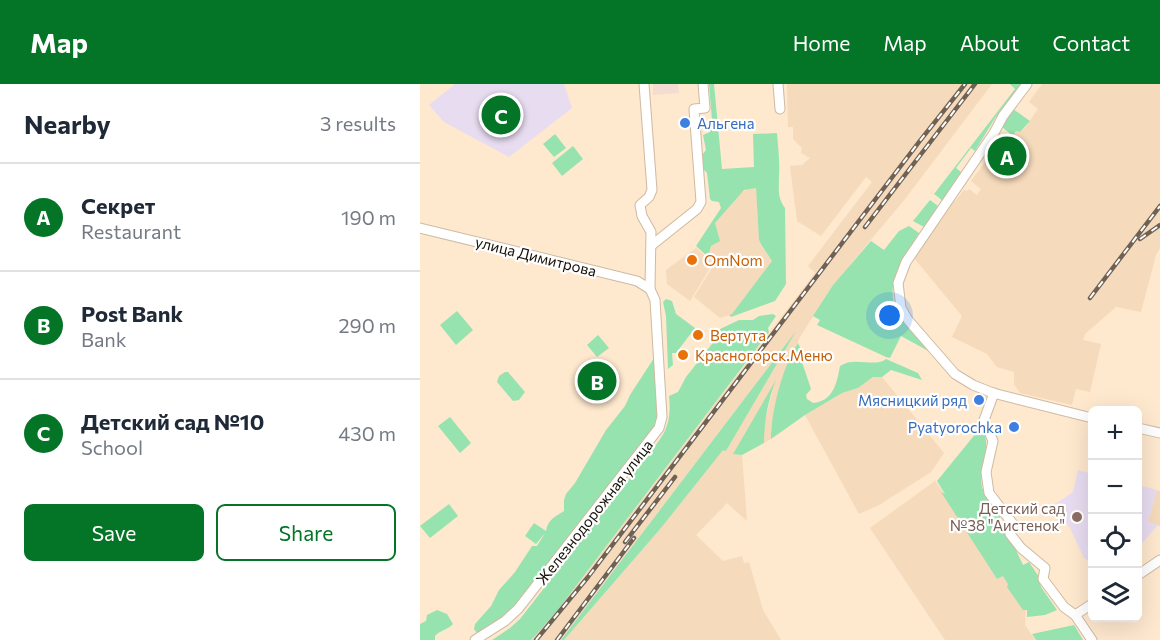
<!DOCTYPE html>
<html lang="en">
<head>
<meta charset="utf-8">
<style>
  :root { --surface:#fff; --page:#f2f2f3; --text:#1f2937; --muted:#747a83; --line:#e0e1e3; --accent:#047427 }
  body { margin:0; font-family:Commissioner,sans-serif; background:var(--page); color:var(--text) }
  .controls { position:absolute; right:18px; bottom:18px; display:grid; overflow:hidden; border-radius:9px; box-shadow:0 6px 24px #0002 }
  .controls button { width:54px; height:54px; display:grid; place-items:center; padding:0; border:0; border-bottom:2px solid var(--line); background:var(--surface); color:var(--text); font:30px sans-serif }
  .you { position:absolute; left:470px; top:232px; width:21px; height:21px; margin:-15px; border:4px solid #fff; border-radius:50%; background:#1a73e8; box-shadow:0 0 0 9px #1a73e833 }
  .badge { display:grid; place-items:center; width:39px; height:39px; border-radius:50%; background:var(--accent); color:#fff; font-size:20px; font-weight:700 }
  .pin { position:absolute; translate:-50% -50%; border:3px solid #fff; box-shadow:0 2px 6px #0006 }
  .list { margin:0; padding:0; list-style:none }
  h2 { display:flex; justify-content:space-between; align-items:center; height:78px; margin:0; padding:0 24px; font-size:26px }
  h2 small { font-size:20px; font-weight:400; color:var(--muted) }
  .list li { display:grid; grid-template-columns:39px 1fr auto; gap:18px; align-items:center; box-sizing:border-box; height:108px; padding:0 24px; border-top:2px solid var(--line) }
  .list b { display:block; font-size:22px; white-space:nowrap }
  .list p { margin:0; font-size:20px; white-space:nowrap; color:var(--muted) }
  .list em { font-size:20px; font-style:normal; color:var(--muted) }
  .actions { display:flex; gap:12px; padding:18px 24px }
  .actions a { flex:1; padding:14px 0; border:2px solid var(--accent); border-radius:9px; text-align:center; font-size:21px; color:var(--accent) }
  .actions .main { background:var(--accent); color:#fff }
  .icon { flex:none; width:33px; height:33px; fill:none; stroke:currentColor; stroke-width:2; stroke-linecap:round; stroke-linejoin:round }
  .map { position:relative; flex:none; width:740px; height:556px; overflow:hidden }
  header { display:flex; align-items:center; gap:36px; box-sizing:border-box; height:84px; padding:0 30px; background:var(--accent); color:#fff }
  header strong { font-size:28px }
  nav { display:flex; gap:33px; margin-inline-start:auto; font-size:21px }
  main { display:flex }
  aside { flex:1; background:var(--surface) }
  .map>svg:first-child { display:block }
  .built { fill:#f5dabb }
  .education { fill:#e8dcf1 }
  .medical { fill:#f4dcd3 }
  .green { fill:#97e3b0 }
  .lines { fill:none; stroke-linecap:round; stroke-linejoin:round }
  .minor-casing { stroke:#cfbaa2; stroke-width:11 }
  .minor { stroke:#fff; stroke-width:9 }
  .rail-casing { stroke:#6f6254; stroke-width:4.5 }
  .rail { stroke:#fff; stroke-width:2; stroke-dasharray:7; stroke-linecap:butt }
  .shop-dot { fill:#3f7fe0; stroke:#fff; stroke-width:2 }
  .food-dot { fill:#e8710a; stroke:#fff; stroke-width:2 }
  .education-dot { fill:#8d6e63; stroke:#fff; stroke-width:2 }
  .labels { text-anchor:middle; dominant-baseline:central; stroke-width:4.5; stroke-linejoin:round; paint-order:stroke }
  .shop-label { font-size:15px; fill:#366cbe; stroke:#fff; text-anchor:end }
  .street-label { font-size:15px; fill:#160f07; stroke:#fff }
  .food-label { font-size:15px; fill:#c56008; stroke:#fff; text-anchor:start }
  .education-label { font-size:15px; fill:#785e54; stroke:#fff; text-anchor:end }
</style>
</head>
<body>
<header>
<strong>Map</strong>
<nav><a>Home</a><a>Map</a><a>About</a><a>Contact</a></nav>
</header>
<main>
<aside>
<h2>Nearby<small>3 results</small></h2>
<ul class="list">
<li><span class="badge">A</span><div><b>Секрет</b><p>Restaurant</p></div><em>190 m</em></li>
<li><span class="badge">B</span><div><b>Post Bank</b><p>Bank</p></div><em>290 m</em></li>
<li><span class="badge">C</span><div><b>Детский сад №10</b><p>School</p></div><em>430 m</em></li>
</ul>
<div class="actions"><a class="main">Save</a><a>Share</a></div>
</aside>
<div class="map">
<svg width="740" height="556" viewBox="0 0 740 556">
  <rect width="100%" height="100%" fill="#fee8ce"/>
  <!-- built -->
  <g class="built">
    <path d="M367 0H572L485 115 413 201 380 253 362 295 351 344V355L344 359V341L354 301 313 370 322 371 327 437 307 419 276 451 303 477 322 472 324 479 329 478 343 526 361 556H144L241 444 303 365 306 367 372 252 141 556H111L137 527 395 189 388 182 452 98 446 93 401 152 377 137 370 82 382 81 390 74 381 69 382 64 373 55V43H368Z"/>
    <path d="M622 0H740V164L736 171 721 228 696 223 665 250 663 256 681 260 670 308 656 305 652 321 600 309 594 300V288L577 283 567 270 532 253 542 232 494 174 531 118 535 117 544 106 547 107 549 105 557 111 561 105 551 97 584 53 589 57 597 47 604 45 618 25 609 18Z"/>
    <path d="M330 104H336L339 156 342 163 352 177 312 230 300 234 274 213 295 179 288 173 295 139 320 109Z"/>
    <path d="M276 164 293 179 270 217 247 200 246 186Z"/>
    <path d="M453 293H462L524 369 511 388 459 421 439 430 385 331 422 309 438 304Z"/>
    <path d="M515 397 606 520 605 541 615 556H525L450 444Z"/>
    <path d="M737 406 740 407V442L728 438Z"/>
  </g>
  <!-- education -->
  <g class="education">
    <path d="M35 0H144L152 24 89 73 24 38 9 21Z"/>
    <path d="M658 386 672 390V479L664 474 650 444 634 421 653 408Z"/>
    <path d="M718 401 737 406 728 438 738 441 718 464Z"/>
  </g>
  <!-- medical -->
  <path class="medical" d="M233 0H258L259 9 233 11Z"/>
  <!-- green -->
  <g class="green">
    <path d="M289 0H294L302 85 334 83 333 50 357 49C358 63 360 78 359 92 359 105 357 113 365 124L366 200 355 217 311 233 309 231 312 230 352 177 342 162 339 156 336 104 324 106 295 139 300 157 291 162 288 173 276 162 301 124 299 118 292 117 290 115 287 89 282 84V71L286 66 283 51 290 48 292 36Z"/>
    <path d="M590 0H601L575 34 555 67 551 64 536 84 541 88 523 117 514 110 595 5Z"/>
    <path d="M593 25 610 37 600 48 596 47 593 52 582 43Z"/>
    <path d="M135 50 146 64 134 73 123 60Z"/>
    <path d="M153 62 163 75 142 92 132 79Z"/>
    <path d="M510 116 518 122 504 143 493 137Z"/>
    <path d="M489 142 499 149C485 172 461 203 479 230 488 244 501 257 512 269L481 252 470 274 466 273 397 241 400 236 393 232 413 201 451 157 464 166 479 147Z"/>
    <path d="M246 215 252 217 256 230 275 244 256 269H252L253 281 248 285 246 232 243 218Z"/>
    <path d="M37 227 53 246 36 261 20 241Z"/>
    <path d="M353 230 356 232 348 244 349 248 137 527 115 552 111 556H72L90 544 100 535 238 358C249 344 251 330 249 312L258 308 266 293 299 251 296 247 319 236H333L339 232Z"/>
    <path d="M376 247 306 367 303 366 241 444 144 556H141Z"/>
    <path d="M178 251 189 264 177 273 167 261Z"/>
    <path d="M378 259 384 272 381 275 391 305 386 311 387 315 393 319C414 317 417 298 420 282 434 272 456 284 466 275L498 289 502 296 471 286 462 293H453L438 304 422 309 385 331 351 355C351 328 363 281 378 259Z"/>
    <path d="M234 274 238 331 235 343 98 519 84 533 57 549 54 545 55 540 71 522 79 506 95 488 112 462H117L125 449 116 460 105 452 114 439 126 447C128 435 135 433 144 427V416L146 410 155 399 186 346 205 322 210 311Z"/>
    <path d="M85 288H88L105 308 99 316 93 317 77 298 79 292Z"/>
    <path d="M356 296C348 316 344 337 344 359L322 371 313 370Z"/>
    <path d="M30 333 51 359 40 369 18 342Z"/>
    <path d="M561 343C576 366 553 389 565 411 569 418 576 424 581 429L579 437 586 445 603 481 609 478 619 493 621 503 637 526 625 531 607 533V526H603L587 503 588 500 583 492 577 495 521 408 525 410 517 397Z"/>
    <path d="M29 420 38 432 10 454 0 442Z"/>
    <path d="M17 526 27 530 33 540C28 546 20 546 15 552V556H0V540L6 537 7 531Z"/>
    <path d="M654 541 663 556H616L612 550Z"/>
  </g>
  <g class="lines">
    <!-- minor casing -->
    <g class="minor-casing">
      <g id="minor">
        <path d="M224 0 232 106 229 113 220 121 222 132 231 148 230 205"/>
        <path d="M358 0 360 25"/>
        <path d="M607 0 583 32 574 49 486 178 478 199 481 224 488 236 535 290 553 301 573 309 672 334"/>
        <path d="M0 144 217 197 230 205 235 216 242 333 239 344 98 525 85 537 55 556"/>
        <path d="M232 161 277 125 281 118 274 25 285 24 283 0"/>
        <path d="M574 309 564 336 573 357 566 388 569 409 593 440 590 450 601 464 625 484 623 495 644 523 655 531 672 556"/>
        <path d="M718 344 740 349"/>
        <path d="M718 491 740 476"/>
        <path d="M655 531 672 520"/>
      </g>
    </g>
    <!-- minor -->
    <use href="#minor" class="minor"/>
    <!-- rail casing -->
    <g class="rail-casing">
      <g id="rail">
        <path d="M445 143 555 0"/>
        <path d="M720 155 740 141"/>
        <path d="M670 214 740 122"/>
        <path d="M205 458 255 393"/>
        <path d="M116 556 168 493 499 58 545 0"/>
        <path d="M137 556 214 454"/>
      </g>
    </g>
    <!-- rail -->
    <use href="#rail" class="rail"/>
  </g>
  <!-- markers -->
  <g class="shop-dot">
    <circle cx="265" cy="39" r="6"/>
    <circle cx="559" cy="316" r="6"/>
    <circle cx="594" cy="343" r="6"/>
  </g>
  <g class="food-dot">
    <circle cx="272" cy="176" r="6"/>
    <circle cx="278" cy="251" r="6"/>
    <circle cx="263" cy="271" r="6"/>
  </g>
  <circle class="education-dot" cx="657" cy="433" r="6"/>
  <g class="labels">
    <!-- shop labels -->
    <g class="shop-label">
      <text x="277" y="39" text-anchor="start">Альгена</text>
      <text x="547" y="316">Мясницкий ряд</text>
      <text x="582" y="343">Pyatyorochka</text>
    </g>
    <!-- street labels -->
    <g class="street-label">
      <text transform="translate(116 172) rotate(14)">улица Димитрова</text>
      <text transform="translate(174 428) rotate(-52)">Железнодорожная улица</text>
    </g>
    <!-- food labels -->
    <g class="food-label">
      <text x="284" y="176">OmNom</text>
      <text x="290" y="251">Вертута</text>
      <text x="275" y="271">Красногорск.Меню</text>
    </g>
    <!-- education labels -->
    <g class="education-label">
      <text x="645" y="424">Детский сад<tspan x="645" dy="17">№38 "Аистенок"</tspan></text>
    </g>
  </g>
</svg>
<div class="controls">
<button>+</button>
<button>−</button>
<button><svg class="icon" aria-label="locate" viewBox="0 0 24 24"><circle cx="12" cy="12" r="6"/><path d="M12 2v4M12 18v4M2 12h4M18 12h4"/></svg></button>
<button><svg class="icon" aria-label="layers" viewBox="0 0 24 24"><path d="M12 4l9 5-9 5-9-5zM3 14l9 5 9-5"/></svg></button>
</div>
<div class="you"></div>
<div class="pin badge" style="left:587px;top:72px">A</div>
<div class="pin badge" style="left:177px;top:297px">B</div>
<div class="pin badge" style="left:81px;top:31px">C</div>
</div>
</main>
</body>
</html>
